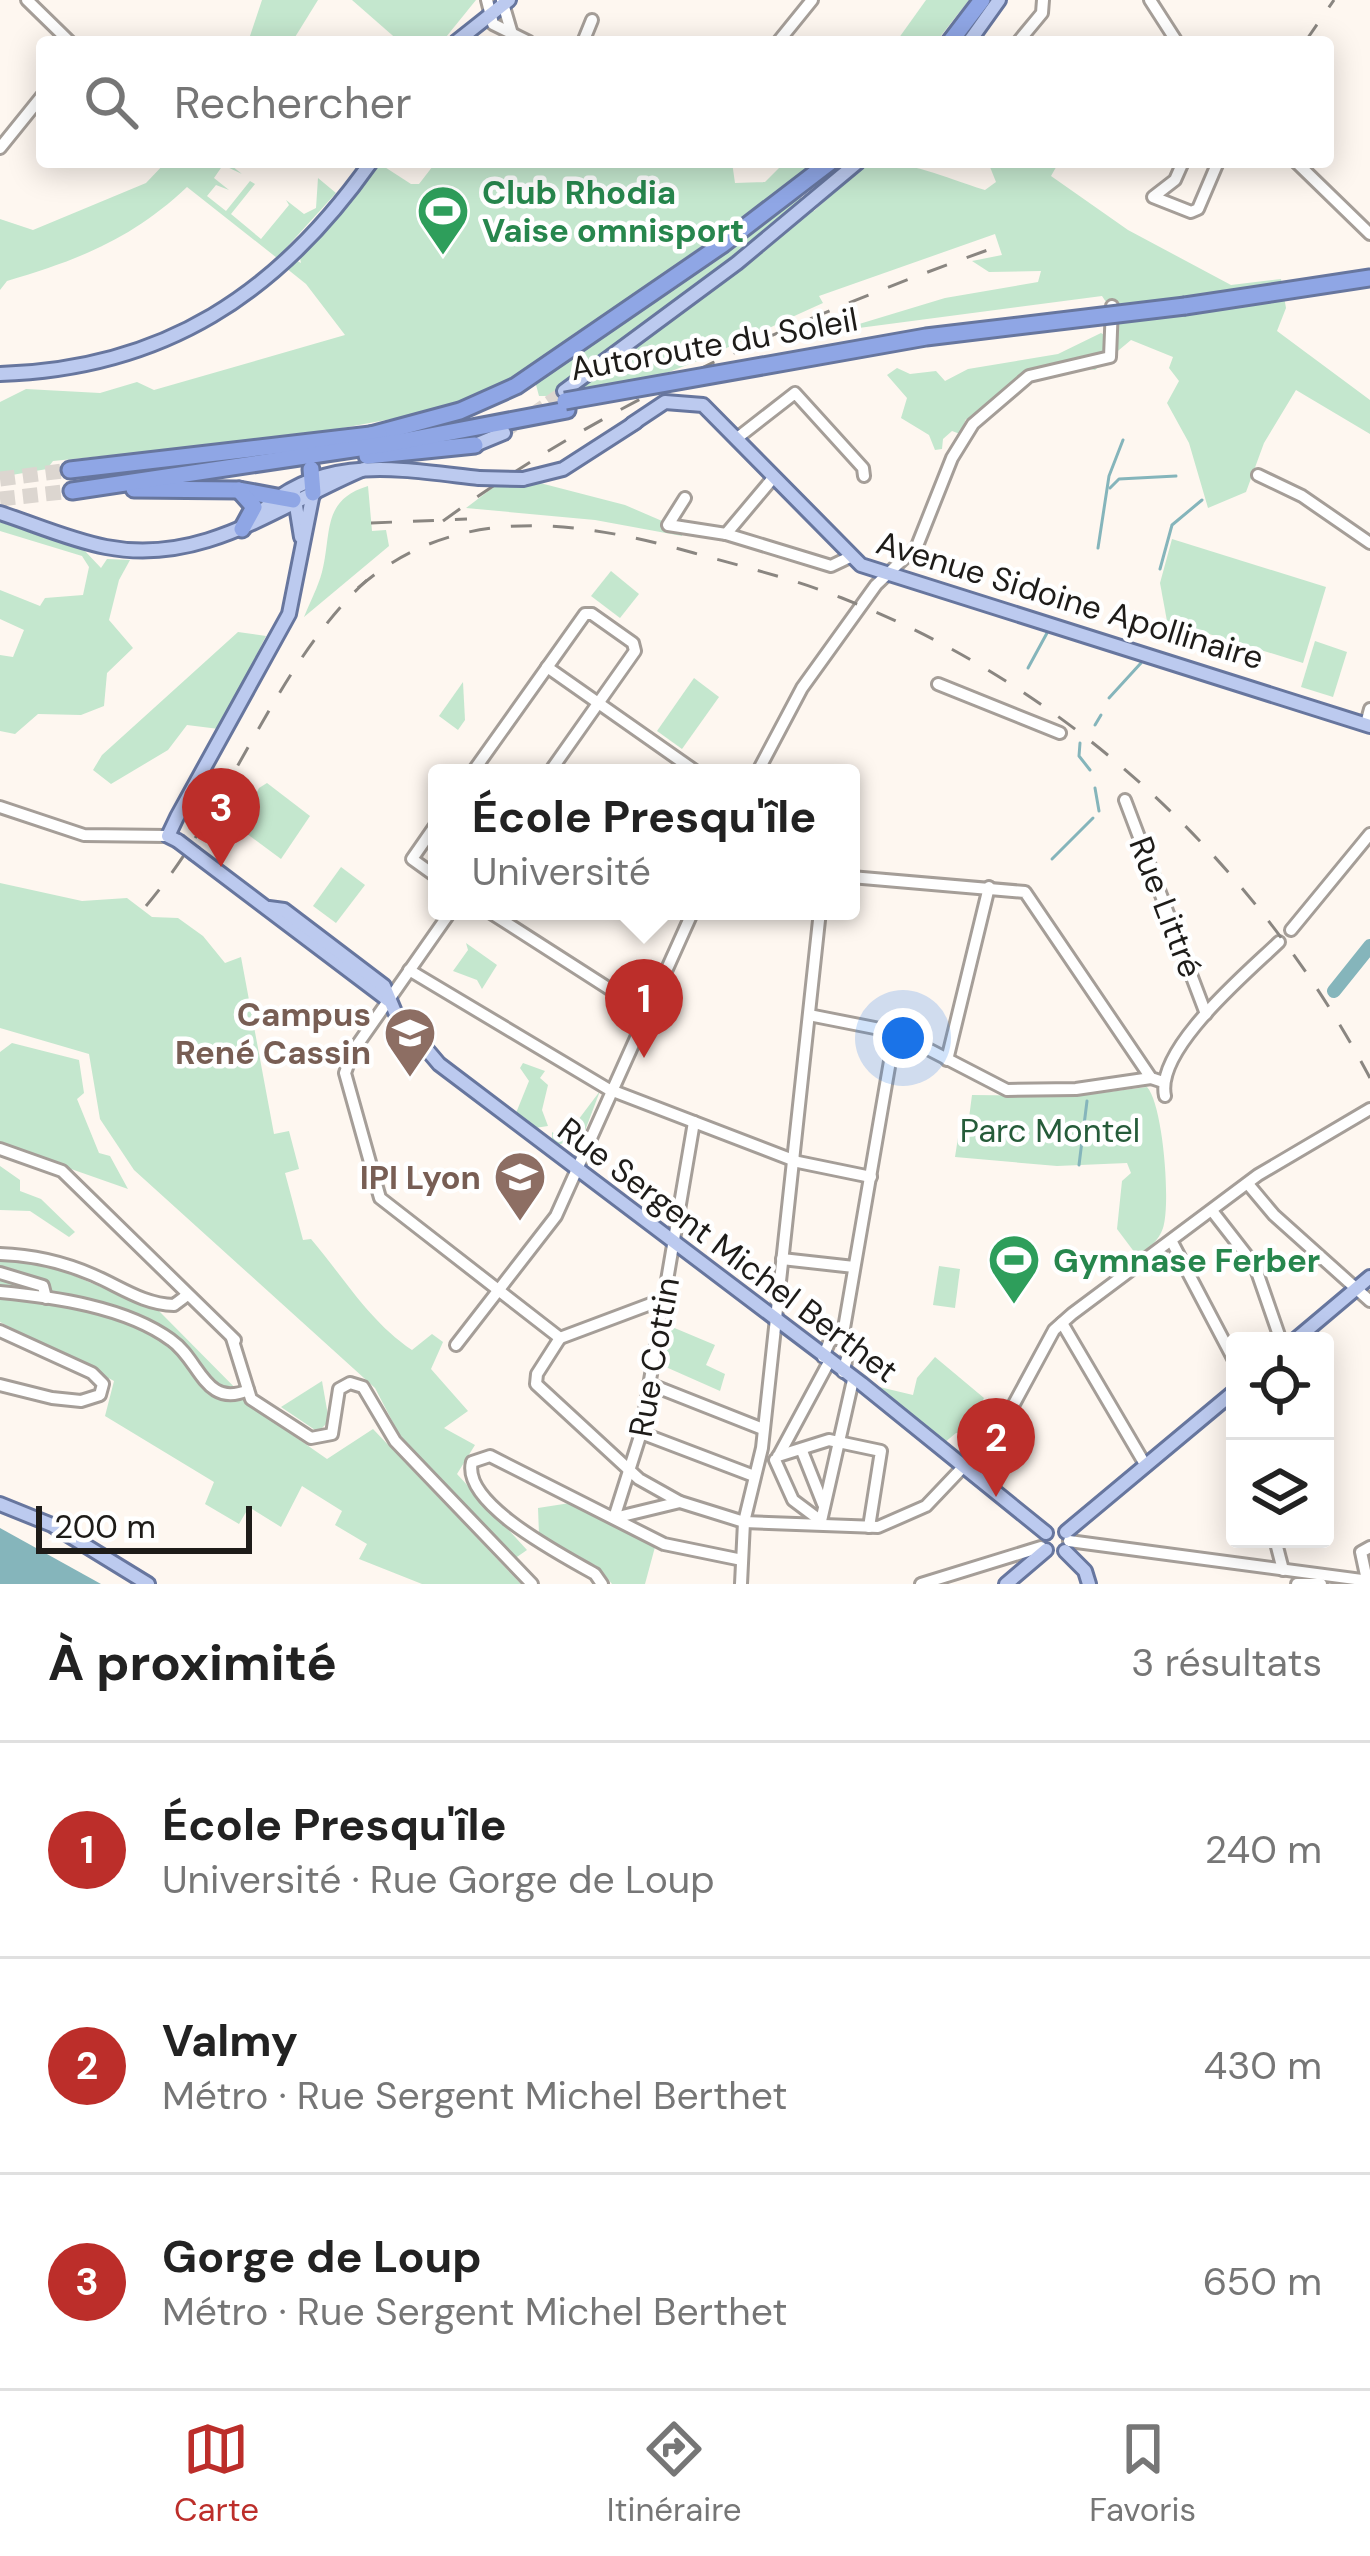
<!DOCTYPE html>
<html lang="fr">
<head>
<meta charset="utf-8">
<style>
  :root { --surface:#fff; --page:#f2f2f2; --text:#222; --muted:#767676; --line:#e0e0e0; --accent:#bc2e2a }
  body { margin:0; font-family:"DM Sans",sans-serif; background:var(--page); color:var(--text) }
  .controls { position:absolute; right:36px; bottom:36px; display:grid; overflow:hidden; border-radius:12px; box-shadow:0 6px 30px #0003 }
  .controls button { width:108px; height:108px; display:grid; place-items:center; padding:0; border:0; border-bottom:3px solid var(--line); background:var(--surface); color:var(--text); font:60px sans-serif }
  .scale { position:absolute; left:36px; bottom:30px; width:216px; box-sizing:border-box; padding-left:12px; border:6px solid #1e1c19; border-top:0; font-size:33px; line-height:42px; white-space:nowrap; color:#1e1c19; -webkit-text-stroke:9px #fff; paint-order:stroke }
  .you { position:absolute; left:903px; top:1038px; width:42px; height:42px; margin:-30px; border:9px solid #fff; border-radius:50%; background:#1a73e8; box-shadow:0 0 0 18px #1a73e833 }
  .badge { display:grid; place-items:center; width:78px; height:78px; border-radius:50%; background:var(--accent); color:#fff; font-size:39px; font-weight:700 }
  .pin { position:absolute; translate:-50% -99px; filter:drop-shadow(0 3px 6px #0008) }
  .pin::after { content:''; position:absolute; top:63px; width:42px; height:36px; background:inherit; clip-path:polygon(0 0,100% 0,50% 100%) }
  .popup { position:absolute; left:428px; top:764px; width:432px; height:156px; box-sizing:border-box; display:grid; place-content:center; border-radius:12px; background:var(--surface); filter:drop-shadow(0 3px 9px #0005); font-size:39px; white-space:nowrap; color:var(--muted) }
  .popup b { font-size:45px; color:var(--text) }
  .popup::after { content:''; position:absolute; left:50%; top:100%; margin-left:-24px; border:24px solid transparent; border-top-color:var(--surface) }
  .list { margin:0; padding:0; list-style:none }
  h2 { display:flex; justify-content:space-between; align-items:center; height:156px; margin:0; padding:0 48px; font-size:51px }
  h2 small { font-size:39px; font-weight:400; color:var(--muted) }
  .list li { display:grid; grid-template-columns:78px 1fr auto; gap:36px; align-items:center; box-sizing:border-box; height:216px; padding:0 48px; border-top:3px solid var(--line) }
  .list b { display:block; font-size:45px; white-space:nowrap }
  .list p { margin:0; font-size:39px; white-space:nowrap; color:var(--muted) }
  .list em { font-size:39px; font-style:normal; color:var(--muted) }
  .icon { flex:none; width:66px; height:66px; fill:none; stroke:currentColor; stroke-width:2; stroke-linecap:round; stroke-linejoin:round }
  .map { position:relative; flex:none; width:1370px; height:1584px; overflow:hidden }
  .search { position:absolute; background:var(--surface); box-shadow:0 6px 30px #0003; left:36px; right:36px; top:36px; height:132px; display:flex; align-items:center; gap:30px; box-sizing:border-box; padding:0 42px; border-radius:12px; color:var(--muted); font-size:45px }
  .sheet { height:804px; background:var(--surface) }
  nav { display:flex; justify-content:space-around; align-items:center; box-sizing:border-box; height:168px; border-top:3px solid var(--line); background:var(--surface); font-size:33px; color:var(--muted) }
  nav a { display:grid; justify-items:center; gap:6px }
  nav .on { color:var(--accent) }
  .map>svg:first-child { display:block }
  .green { fill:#c4e7ce }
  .water { fill:#85b5bb }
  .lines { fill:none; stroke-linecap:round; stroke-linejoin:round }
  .stream { stroke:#85b5bb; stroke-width:3 }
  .river { stroke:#85b5bb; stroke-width:14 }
  .major-tunnel { stroke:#dcd6d0; stroke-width:12; stroke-dasharray:12 6; stroke-linecap:butt }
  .highway-tunnel { stroke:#dcd6d0; stroke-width:15; stroke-dasharray:15 8; stroke-linecap:butt }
  .minor-casing { stroke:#a59e98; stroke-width:16 }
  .major-casing { stroke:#67769e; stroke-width:18 }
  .highway-casing { stroke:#67769e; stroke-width:21 }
  .minor { stroke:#fff; stroke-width:10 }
  .major { stroke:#bccaef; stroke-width:12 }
  .highway { stroke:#8fa6e5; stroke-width:15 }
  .rail { stroke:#8a8681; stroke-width:3; stroke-dasharray:21 21; stroke-linecap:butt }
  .major-bridge-casing { stroke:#67769e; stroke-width:18; stroke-linecap:butt }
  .highway-bridge-casing { stroke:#67769e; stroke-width:21; stroke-linecap:butt }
  .major-bridge { stroke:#bccaef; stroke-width:12 }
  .highway-bridge { stroke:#8fa6e5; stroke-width:15 }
  .labels { text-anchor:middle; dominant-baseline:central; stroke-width:9; stroke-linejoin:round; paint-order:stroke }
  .leisure-label { font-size:33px; font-weight:bold; fill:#27864d; stroke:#fff; text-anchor:start }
  .street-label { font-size:33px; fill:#1e1c19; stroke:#fff }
  .education-label { font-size:33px; font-weight:bold; fill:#785e54; stroke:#fff; text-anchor:end }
  .park-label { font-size:33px; fill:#265c3a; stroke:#fff }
</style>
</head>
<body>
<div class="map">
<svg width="1370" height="1584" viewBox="0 0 1370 1584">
  <rect width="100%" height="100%" fill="#fef7f0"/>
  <!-- green -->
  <g class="green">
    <path d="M262 0H318L292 42H248Z"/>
    <path d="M352 0H476L442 42H400Z"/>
    <path d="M926 0H969L936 42H896Z"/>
    <path d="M166 162H227L242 174 223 165 214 178 229 190 216 185 207 196 226 211 250 181 255 184 231 214 261 239 289 205 286 200 304 214 316 208 318 178 336 193 277 258 187 187C132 239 78 260 7 281L0 290V219L33 230 146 183Z"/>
    <path d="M377 162 411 184H419L436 162H732L735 183 765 182 785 162H819L565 344 504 385 456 407 294 437 53 461 47 469 0 477V402L26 389 100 393 137 382 154 390 345 335 306 284 286 268 294 259 301 263 299 254 362 188Z"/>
    <path d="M867 162C914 162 940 176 985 190L996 182 988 162H1059L1051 176 1128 230 1231 285 1281 279 1286 308 1277 331 1370 400V434L1296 390 1264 443 1246 492 1208 508 1189 443 1167 403 1179 381 1169 368 1173 357 1131 340 1095 370 1063 364 1024 371 975 418 966 419 960 434 952 431 943 439 942 449 935 450 929 435 901 418 907 398 887 375 897 368 910 374 936 371 945 381 968 369 1058 354 1101 333 1109 338 1108 305 1102 296 836 331 945 298 1038 282 1041 271 989 272 972 261 1002 255 995 234 819 296 823 303C728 345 646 397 539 396L535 381 800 197 814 211Z"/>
    <path d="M540 483 625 505 683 530 682 536 595 520 466 508 495 486Z"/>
    <path d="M368 486 372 531 386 530 389 546 304 617C310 602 318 587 322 572 332 534 321 500 368 486Z"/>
    <path d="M0 522 84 550 101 568 107 559 130 560 119 580 109 620 133 648 107 673 104 706 81 715 38 714 15 734 0 731V655L13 657 24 630 0 619V590L40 606 45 598 83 595 89 567 82 556 0 531Z"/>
    <path d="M1172 539 1326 587 1303 663 1167 621 1160 583Z"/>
    <path d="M611 571 639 594 620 618 591 596Z"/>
    <path d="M238 632 266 636 219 729 187 725 168 750 111 784 93 770 102 755Z"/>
    <path d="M1315 641 1347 652 1333 697 1301 687Z"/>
    <path d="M694 678 719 697 682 749 657 731Z"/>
    <path d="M463 682 465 720 458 730 439 716Z"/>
    <path d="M267 783 310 816 281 859 239 828 259 788Z"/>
    <path d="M341 867 365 885 336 923 313 906Z"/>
    <path d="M0 883 82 901 127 898 152 917 178 918 203 936 225 963 241 957 274 1134 289 1131 299 1169 285 1173 303 1240 311 1239C345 1279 369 1321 412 1350L432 1334 443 1342 431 1369 468 1411 444 1428 475 1445 457 1474 527 1550 514 1559 399 1434 375 1388 134 1170 100 1119 89 1054 0 1028Z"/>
    <path d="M466 943 497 965 482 989 477 980 453 971 468 950Z"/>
    <path d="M12 1043 79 1060 84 1093 77 1099 99 1153 110 1156 128 1189 0 1144V1052Z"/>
    <path d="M523 1063 545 1071 540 1078 548 1085 542 1110 548 1126 535 1128 516 1113 529 1081 520 1068Z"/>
    <path d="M1147 1087C1163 1104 1171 1204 1163 1228 1159 1241 1148 1248 1138 1257L1117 1229 1122 1181 1131 1173 1127 1163 1057 1166 955 1157 961 1118H969L972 1095 1077 1096Z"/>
    <path d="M600 1091 583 1136 558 1145 552 1140V1132L563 1140Z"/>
    <path d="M0 1166 20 1180V1191L41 1199 75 1232 69 1237 30 1211 0 1210Z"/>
    <path d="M0 1260H36L159 1311 258 1411 327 1459 373 1429 521 1584H422L359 1559 367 1544 335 1525 342 1511 302 1486 281 1527 249 1507 239 1524 205 1504 214 1482 105 1416 114 1381 0 1322Z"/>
    <path d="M939 1266 960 1269 955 1308 933 1305Z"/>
    <path d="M665 1324 715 1345 706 1365 725 1374 720 1391 659 1364Z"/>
    <path d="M935 1357 984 1398 966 1434 956 1433 944 1443 871 1385 913 1395 917 1378Z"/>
    <path d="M322 1381 329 1421 318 1432 281 1407Z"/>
    <path d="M570 1503 655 1547 645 1584H612L598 1567 539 1534 538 1508Z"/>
  </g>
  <!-- water -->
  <path class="water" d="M0 1528 101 1584H0Z"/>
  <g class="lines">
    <!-- stream -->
    <g class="stream">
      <path d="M1110 488 1119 479 1176 476"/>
      <path d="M1098 548 1109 476 1123 440"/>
      <path d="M1160 569 1172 525 1202 500"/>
      <path d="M1028 668 1047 633"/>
      <path d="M1109 698 1141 663"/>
      <path d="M1095 725 1101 715"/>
      <path d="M1080 743 1079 756 1090 770"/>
      <path d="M1095 788 1099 811"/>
      <path d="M1052 859 1093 818"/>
      <path d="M1079 1165 1087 1101"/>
    </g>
    <!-- river -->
    <path class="river" d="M1334 991 1370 946"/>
    <!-- major-tunnel -->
    <path class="major-tunnel" d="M504 433 564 391"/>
    <!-- highway-tunnel -->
    <g class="highway-tunnel">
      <path d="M0 479 70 470"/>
      <path d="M0 499 72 491"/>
    </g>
    <!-- minor casing -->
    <g class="minor-casing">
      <g id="minor">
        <path d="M27 0 70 42"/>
        <path d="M487 0 493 24 529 42"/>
        <path d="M502 0 512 34"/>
        <path d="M1150 0 1177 42"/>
        <path d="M583 42 592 20"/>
        <path d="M778 42 812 0"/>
        <path d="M1018 42 1042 13 1043 0"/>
        <path d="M0 148 42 96"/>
        <path d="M1183 162 1175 180 1153 197 1191 212 1198 209 1218 162"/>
        <path d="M1296 162 1370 234"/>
        <path d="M736 439 795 393 863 468 864 476"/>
        <path d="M1258 475 1302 496 1370 543"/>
        <path d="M685 498 668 525 726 534 831 566 850 557"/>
        <path d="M726 534 773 478"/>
        <path d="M547 667 698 773"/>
        <path d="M938 684 1060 733"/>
        <path d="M1366 724 1370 709"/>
        <path d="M472 773 585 614H592L633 643 635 651 549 773"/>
        <path d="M757 773 802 688 876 585 917 546 952 458 973 424 1029 376 1110 357 1112 306"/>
        <path d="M1125 800 1206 1014"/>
        <path d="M0 807 84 835 168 836"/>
        <path d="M437 823 412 859 437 877"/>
        <path d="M851 877 1025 892 1151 1078 1163 1082"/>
        <path d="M451 911 353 1051 345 1073 380 1198 560 1338"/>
        <path d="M488 911 647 1013"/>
        <path d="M1291 930 1370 834"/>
        <path d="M409 970 608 1089 798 1162 871 1177"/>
        <path d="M809 1015 895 1032 1007 1090 1076 1089 1151 1078"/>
        <path d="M947 1060 989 887"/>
        <path d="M1165 1096C1155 1049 1247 973 1279 942"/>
        <path d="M0 1149 62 1171 235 1340"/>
        <path d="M1248 1184 1274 1215 1370 1301"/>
        <path d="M1213 1212 1255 1266 1281 1341"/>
        <path d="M1173 1244 1235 1362"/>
        <path d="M0 1254C33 1255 63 1262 93 1275 121 1287 143 1304 174 1305L186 1296"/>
        <path d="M782 1259 854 1267"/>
        <path d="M0 1273 43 1286 46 1298"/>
        <path d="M0 1292C54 1297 126 1307 171 1340 200 1360 205 1409 248 1390"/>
        <path d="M1062 1323 1146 1466"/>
        <path d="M0 1331 92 1373 103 1384 100 1395 81 1401 52 1398 0 1385"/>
        <path d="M232 1338 251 1399 311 1438 332 1434 339 1389 350 1383 363 1387 395 1441 532 1584"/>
        <path d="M560 1338 537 1374 536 1384 639 1479 680 1502 744 1522 878 1527 926 1506 1002 1426 1054 1330 1072 1314 1258 1175 1370 1109"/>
        <path d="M560 1338 664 1299"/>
        <path d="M842 1340 895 1032"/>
        <path d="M456 1345 556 1216 693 911"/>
        <path d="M823 1357 831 1338 852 1341 843 1372"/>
        <path d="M649 1384 763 1429"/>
        <path d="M641 1433 754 1476"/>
        <path d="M802 1451 823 1504"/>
        <path d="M780 1453 829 1362"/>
        <path d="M778 1456 829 1440 881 1451 869 1527"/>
        <path d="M775 1460 793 1500 821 1521 853 1380"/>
        <path d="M614 1518 641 1433 694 1122"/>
        <path d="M614 1518 680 1502"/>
        <path d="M1275 1539 1283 1570"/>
        <path d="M1069 1541 1370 1581"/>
        <path d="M1367 1580 1361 1552 1370 1547"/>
        <path d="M602 1584 595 1574C564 1556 461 1504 472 1462L490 1456 664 1544 742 1560"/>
        <path d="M741 1584 744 1522 762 1448 820 911"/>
        <path d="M921 1584 1041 1547"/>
        <path d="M1297 1584H1321"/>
      </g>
    </g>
    <!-- major casing -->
    <g class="major-casing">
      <g id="major">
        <path d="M456 42 509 0"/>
        <path d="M969 42 999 0"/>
        <path d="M0 374C164 369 278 294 371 162"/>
        <path d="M564 391 737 263 858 162"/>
        <path d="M632 424 665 402 703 405 861 565 1370 726"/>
        <path d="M475 445 504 433"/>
        <path d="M523 479 563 469 636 422"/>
        <path d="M294 493 301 537"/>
        <path d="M0 513C34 524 70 540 106 547 204 566 278 505 364 469"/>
        <path d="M256 517C318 452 399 469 479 478"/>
        <path d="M178 841 168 836 177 817 289 614 313 493"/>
        <path d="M195 854 388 1000"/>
        <path d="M269 908 284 910 384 986 395 1012 439 1064 862 1384 1046 1533"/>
        <path d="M1294 1341 1370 1277"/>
        <path d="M0 1504 52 1525 148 1584"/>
        <path d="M1066 1532 1235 1391"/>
        <path d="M1065 1551 1085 1571 1089 1584"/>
        <path d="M1006 1584 1046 1550"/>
      </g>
    </g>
    <!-- highway casing -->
    <g class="highway-casing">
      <g id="highway">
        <path d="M950 42 982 0"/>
        <path d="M1185 306 1370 278"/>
        <path d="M371 435 460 411 516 386 723 244 830 162"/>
        <path d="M367 456 475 445"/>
        <path d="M311 469 313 493"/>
        <path d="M70 470 379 434"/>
        <path d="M134 489 239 490 293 500"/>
        <path d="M239 490 254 507 242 529"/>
        <path d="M72 491 393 443 567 410"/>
      </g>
    </g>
    <!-- minor -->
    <use href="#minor" class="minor"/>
    <!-- major -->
    <use href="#major" class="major"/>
    <!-- highway -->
    <use href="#highway" class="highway"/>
    <!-- rail -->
    <g class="rail">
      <path d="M1305 42 1334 0"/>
      <path d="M443 521C610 399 805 315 999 246"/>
      <path d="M371 523 467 519"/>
      <path d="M358 588C456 502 577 520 694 553 744 567 794 579 842 598 1070 687 1256 863 1370 1078"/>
      <path d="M146 906C231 806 275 664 367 580"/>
    </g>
    <!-- major-bridge casing -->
    <g class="major-bridge-casing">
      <g id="major-bridge">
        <path d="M479 478 523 479"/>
        <path d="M178 841 195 854"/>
      </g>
    </g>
    <!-- highway-bridge casing -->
    <g class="highway-bridge-casing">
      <path id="highway-bridge" d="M565 401 926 337 1185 306"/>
    </g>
    <!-- major-bridge -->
    <use href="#major-bridge" class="major-bridge"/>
    <!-- highway-bridge -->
    <use href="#highway-bridge" class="highway-bridge"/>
  </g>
  <!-- icons -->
  <defs>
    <g id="stadium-pin" transform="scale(2.7)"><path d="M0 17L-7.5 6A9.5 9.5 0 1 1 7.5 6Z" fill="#2e9e5b" stroke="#fff"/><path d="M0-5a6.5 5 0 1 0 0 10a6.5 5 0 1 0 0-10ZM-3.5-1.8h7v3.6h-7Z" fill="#fff"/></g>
    <g id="university-pin" transform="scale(2.7)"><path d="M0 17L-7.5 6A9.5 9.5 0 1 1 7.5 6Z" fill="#8d6e63" stroke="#fff"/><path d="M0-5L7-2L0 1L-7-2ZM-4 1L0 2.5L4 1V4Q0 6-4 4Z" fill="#fff"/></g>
  </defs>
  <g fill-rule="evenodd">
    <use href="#stadium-pin" x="443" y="211"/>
    <use href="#university-pin" x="410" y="1033"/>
    <use href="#university-pin" x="520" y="1177"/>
    <use href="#stadium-pin" x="1014" y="1260"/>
  </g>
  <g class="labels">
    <!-- leisure labels -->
    <g class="leisure-label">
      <text x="482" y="192">Club Rhodia<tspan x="482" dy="38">Vaise omnisport</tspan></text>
      <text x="1053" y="1260">Gymnase Ferber</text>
    </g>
    <!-- street labels -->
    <g class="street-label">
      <text transform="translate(714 344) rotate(-10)">Autoroute du Soleil</text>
      <text transform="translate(1070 600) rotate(17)">Avenue Sidoine Apollinaire</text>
      <text transform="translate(1166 907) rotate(69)">Rue Littré</text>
      <text transform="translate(728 1250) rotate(37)">Rue Sergent Michel Berthet</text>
      <text transform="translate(654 1357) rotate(-80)">Rue Cottin</text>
    </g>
    <!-- education labels -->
    <g class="education-label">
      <text x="371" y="1014">Campus<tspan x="371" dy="38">René Cassin</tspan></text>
      <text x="481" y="1177">IPI Lyon</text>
    </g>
    <!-- park labels -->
    <g class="park-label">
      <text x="1050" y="1130">Parc Montel</text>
    </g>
  </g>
</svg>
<div class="controls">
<button><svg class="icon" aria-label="locate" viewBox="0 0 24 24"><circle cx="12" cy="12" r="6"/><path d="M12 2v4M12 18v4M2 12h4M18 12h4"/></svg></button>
<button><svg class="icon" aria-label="layers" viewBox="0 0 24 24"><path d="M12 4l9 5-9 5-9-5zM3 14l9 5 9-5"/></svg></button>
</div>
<div class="scale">200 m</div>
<div class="you"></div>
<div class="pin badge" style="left:644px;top:1058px">1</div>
<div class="popup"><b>École Presqu'île</b>Université</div>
<div class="pin badge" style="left:996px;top:1497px">2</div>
<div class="pin badge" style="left:221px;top:867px">3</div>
<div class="search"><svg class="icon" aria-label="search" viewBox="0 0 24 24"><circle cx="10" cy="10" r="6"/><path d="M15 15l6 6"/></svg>Rechercher</div>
</div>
<section class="sheet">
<h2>À proximité<small>3 résultats</small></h2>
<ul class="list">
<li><span class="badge">1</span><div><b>École Presqu'île</b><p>Université · Rue Gorge de Loup</p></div><em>240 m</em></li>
<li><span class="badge">2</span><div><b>Valmy</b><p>Métro · Rue Sergent Michel Berthet</p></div><em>430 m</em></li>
<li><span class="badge">3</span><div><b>Gorge de Loup</b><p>Métro · Rue Sergent Michel Berthet</p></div><em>650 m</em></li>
</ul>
</section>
<nav>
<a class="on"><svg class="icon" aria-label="map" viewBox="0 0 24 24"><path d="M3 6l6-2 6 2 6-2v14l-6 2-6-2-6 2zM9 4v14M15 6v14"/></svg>Carte</a>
<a><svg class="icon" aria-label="directions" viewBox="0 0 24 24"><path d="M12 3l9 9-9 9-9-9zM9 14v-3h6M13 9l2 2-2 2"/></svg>Itinéraire</a>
<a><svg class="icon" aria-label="saved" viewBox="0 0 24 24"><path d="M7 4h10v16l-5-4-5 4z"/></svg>Favoris</a>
</nav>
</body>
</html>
